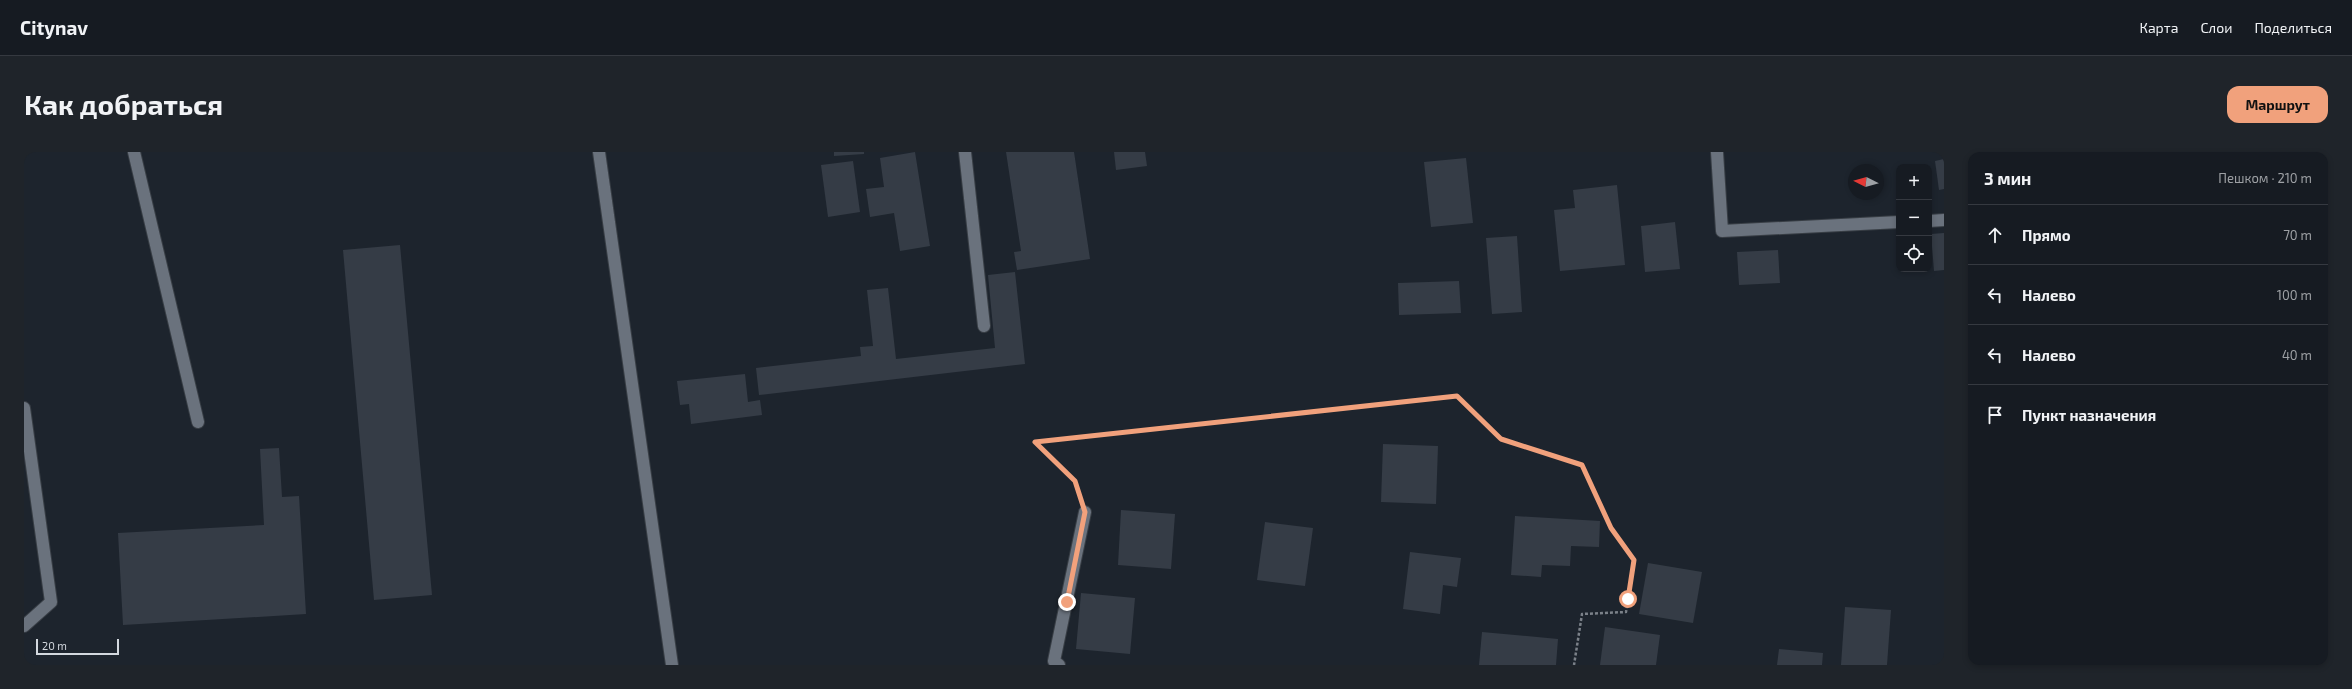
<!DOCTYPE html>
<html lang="ru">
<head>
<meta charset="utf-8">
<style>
  :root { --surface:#161b22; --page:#1f242a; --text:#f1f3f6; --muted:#9ea1a5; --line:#353940; --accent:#f1a17c }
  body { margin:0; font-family:"Exo 2",sans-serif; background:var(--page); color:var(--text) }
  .controls { position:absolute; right:12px; top:12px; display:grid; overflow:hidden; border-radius:8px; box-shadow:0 2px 6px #0003 }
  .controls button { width:36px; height:36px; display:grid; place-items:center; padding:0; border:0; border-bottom:1px solid var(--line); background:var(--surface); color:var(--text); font:20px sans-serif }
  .compass { position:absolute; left:1824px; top:12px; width:36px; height:36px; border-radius:50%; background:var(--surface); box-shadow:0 2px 6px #0003; rotate:276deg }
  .scale { position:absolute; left:12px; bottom:10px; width:83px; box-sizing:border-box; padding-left:4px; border:2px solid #d3d8de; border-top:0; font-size:11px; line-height:14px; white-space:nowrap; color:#d3d8de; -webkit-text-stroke:3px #1d242d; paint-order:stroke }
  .stop { position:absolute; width:12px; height:12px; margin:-9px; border:3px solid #f1a17c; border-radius:50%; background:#fff }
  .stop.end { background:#f1a17c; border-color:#fff; box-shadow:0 1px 4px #0008 }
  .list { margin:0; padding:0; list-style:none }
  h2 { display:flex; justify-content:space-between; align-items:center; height:52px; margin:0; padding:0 16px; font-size:17px }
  h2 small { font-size:13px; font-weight:400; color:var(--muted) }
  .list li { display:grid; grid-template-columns:26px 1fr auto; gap:12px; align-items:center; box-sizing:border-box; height:60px; padding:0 16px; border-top:1px solid var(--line) }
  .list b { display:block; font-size:15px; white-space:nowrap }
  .list em { font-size:13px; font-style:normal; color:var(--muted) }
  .icon { flex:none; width:22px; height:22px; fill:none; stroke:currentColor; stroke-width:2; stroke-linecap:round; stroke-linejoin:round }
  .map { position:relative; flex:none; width:1920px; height:513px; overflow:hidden; border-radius:12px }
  header { display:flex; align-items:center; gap:24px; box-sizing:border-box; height:56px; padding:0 20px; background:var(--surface); border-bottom:1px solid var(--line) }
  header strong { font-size:19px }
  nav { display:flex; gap:22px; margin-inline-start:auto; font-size:14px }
  .intro { display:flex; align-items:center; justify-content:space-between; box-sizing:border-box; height:96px; padding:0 24px }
  h1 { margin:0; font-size:28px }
  .button { padding:10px 18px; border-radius:12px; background:var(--accent); color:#111; font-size:14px; font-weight:700 }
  main { display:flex; gap:24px; padding:0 24px }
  aside { flex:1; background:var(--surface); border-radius:12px; box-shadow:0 2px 6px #0003 }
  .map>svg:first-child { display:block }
  .building { fill:#353c46 }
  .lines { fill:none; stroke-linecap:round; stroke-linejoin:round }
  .lane-casing { stroke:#383e45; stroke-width:14 }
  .street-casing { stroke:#383e45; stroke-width:14 }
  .path { stroke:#7b8189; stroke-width:2.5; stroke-dasharray:3 2; stroke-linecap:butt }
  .lane { stroke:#6a727d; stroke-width:12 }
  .street { stroke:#6a727d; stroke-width:12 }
  .route { stroke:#f1a17c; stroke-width:5 }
</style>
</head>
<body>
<header>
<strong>Citynav</strong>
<nav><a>Карта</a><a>Слои</a><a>Поделиться</a></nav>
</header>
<div class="intro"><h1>Как добраться</h1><a class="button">Маршрут</a></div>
<main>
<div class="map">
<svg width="1920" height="513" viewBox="0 0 1920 513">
  <rect width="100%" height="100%" fill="#1d242d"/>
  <!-- building -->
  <g class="building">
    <path d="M810 0H840V2L810 4Z"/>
    <path d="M891 0 906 94 876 99 870 61 846 65 842 37 860 35 856 6Z"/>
    <path d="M982 0H1050L1066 107 993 118 990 100 997 99Z"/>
    <path d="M1090 0H1121L1123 14 1092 18Z"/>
    <path d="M1442 6 1449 71 1407 75 1400 10Z"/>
    <path d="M1920 7V37L1915 38 1911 9Z"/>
    <path d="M829 9 836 60 804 65 797 13Z"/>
    <path d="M1593 33 1601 113 1536 119 1530 58 1551 56 1549 38Z"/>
    <path d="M1651 70 1656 117 1621 120 1617 74Z"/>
    <path d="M1920 81V118L1910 119 1907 82Z"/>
    <path d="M1493 84 1498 160 1468 162 1462 86Z"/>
    <path d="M376 93 408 443 350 448 319 98Z"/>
    <path d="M1754 98 1756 131 1715 133 1713 100Z"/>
    <path d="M991 120 1001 212 735 243 732 216 837 204 836 195 849 194 843 138 864 136 872 207 971 196 964 123Z"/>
    <path d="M1435 129 1437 161 1375 163 1374 131Z"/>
    <path d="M721 222 724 250 736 248 738 263 667 272 665 252 656 253 653 229Z"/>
    <path d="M1359 292 1414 294 1412 352 1357 350Z"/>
    <path d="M255 296 258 345 275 344 282 462 99 473 94 381 240 373 236 297Z"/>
    <path d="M1097 358 1151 362 1147 417 1094 413Z"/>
    <path d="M1491 364 1576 369 1575 395 1547 394 1546 414 1518 413 1517 425 1487 423Z"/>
    <path d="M1241 370 1289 376 1281 434 1233 428Z"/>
    <path d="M1386 400 1437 406 1433 435 1419 433 1416 462 1379 457Z"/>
    <path d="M1624 411 1678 420 1669 471 1615 462Z"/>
    <path d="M1057 441 1111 446 1106 502 1052 497Z"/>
    <path d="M1821 455 1867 458 1863 513H1817Z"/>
    <path d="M1581 475 1636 483 1632 513H1576Z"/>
    <path d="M1458 480 1534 487 1532 513H1455Z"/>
    <path d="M1755 497 1799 501 1798 513H1753Z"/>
  </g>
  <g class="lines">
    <!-- lane casing -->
    <g class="lane-casing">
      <g id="lane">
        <path d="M110 0 174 270"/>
        <path d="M941 0 960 174"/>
        <path d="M1693 0 1698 79 1875 70"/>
        <path d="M1905 69 1920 68"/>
        <path d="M0 256 27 450 0 474"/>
      </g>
    </g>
    <!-- street casing -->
    <g class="street-casing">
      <g id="street">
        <path d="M575 0 648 513"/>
        <path d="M1035 513 1030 509 1061 360"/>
      </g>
    </g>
    <!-- path -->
    <path class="path" d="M1055 342 1051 329 1011 290 1433 244 1477 287 1558 313 1587 376 1610 408 1602 460 1558 462 1550 513"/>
    <!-- lane -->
    <use href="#lane" class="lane"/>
    <!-- street -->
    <use href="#street" class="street"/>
  </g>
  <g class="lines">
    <!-- route -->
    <path class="route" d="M1043 450 1061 360 1051 329 1011 290 1433 244 1477 287 1558 313 1587 376 1610 408 1604 447"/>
  </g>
</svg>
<div class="controls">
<button>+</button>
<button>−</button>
<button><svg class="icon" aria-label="locate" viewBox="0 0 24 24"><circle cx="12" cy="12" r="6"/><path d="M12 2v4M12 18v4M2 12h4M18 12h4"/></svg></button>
</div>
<svg class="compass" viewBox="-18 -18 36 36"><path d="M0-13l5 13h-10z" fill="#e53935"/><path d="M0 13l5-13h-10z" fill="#9ea1a5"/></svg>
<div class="scale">20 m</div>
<div class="stop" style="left:1604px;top:447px"></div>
<div class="stop end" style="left:1043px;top:450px"></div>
</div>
<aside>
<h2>3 мин<small>Пешком · 210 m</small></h2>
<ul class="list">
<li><svg class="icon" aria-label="ahead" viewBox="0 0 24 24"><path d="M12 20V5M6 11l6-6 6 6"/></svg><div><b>Прямо</b></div><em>70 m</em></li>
<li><svg class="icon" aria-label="left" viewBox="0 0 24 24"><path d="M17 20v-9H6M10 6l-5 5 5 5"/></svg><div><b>Налево</b></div><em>100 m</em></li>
<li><svg class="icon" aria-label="left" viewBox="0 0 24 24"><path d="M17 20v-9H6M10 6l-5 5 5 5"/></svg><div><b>Налево</b></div><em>40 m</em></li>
<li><svg class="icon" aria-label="arrive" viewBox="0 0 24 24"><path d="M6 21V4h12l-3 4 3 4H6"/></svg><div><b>Пункт назначения</b></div></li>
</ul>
</aside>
</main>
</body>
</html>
